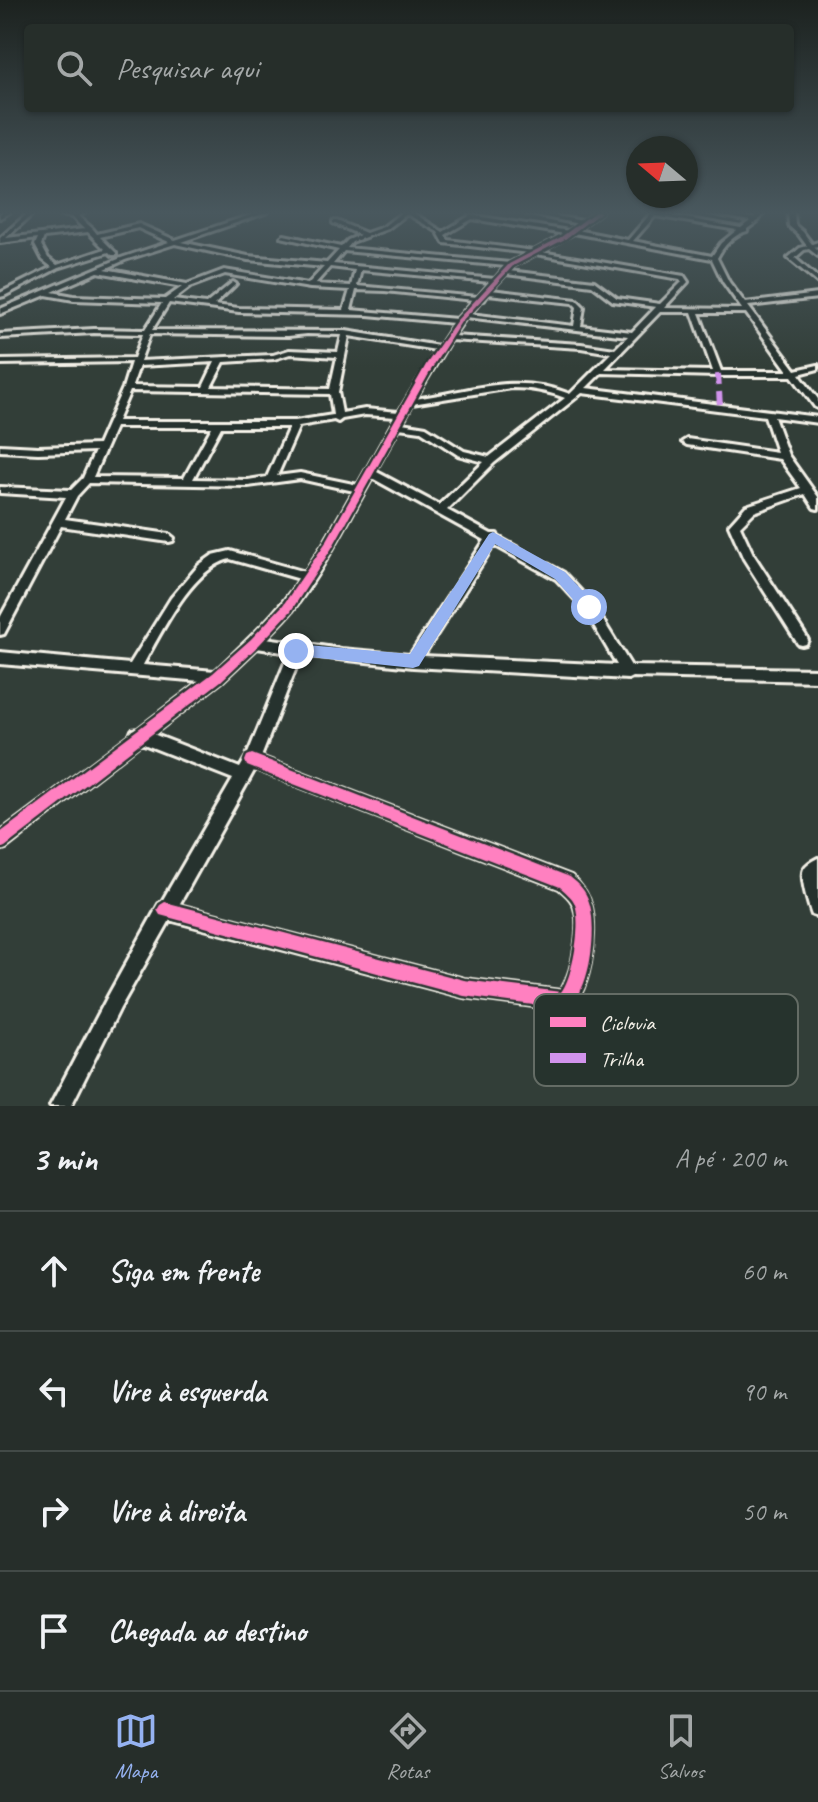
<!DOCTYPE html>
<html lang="pt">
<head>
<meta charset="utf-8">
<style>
  :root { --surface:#262e2a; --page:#2e3632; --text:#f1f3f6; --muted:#a4a8a8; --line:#424a47; --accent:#95b2f1 }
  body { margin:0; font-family:Caveat,sans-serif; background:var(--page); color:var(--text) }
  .compass { position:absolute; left:626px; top:136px; width:72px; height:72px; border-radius:50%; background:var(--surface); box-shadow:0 2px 6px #0004; rotate:289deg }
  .stop { position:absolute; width:24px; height:24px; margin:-18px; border:6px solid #95b2f1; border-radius:50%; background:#fff }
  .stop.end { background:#95b2f1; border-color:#fff; box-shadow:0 2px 8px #0008 }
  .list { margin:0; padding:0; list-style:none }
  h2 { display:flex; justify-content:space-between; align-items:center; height:104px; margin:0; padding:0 32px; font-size:34px }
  h2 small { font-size:26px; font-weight:400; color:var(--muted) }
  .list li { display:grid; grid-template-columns:52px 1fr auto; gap:24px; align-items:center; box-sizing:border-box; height:120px; padding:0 32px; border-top:2px solid var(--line) }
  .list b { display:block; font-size:30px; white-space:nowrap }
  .list em { font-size:26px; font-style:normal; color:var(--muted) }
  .icon { flex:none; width:44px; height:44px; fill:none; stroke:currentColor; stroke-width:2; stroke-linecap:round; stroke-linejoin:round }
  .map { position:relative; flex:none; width:818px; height:1106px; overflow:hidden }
  .search { position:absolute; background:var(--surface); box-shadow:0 2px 6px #0004; left:24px; right:24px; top:24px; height:88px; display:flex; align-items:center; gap:20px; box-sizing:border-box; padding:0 28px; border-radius:8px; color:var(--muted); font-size:30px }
  .sheet { height:584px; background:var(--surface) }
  nav { display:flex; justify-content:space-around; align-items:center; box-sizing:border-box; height:112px; border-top:2px solid var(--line); background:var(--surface); font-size:22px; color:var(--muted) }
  nav a { display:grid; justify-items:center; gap:4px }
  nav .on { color:var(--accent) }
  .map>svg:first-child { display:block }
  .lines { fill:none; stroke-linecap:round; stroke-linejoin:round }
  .minor-casing { stroke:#f4f1e8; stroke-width:6 }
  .minor { fill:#26332d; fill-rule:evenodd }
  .quiet { stroke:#d193ec; stroke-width:6; stroke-dasharray:12 6; stroke-linecap:butt }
  .cycleway-casing { stroke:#26332d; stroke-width:5 }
  .cycleway { fill:#ff80c0; fill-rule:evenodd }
  .route { fill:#95b2f1 }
  .key { fill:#26332d; stroke:#646c65; stroke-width:2 }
  .key-label { font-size:22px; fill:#f4f1e8 }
</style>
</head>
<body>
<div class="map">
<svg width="818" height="1106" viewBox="0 0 818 1106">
  <rect width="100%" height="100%" fill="#323e38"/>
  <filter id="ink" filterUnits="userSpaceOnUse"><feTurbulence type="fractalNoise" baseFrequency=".0125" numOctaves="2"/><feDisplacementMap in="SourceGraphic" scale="16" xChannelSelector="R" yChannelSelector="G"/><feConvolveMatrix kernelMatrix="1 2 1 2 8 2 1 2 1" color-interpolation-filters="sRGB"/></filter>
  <g filter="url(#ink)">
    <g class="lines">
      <!-- minor casing -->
      <g class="minor-casing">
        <g id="minor">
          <path d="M3 212H10L0 218V214Z"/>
          <path d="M29 212H35L6 238 84 229 72 217 45 212 73 214 86 212 78 216 93 229 97 234 139 224 175 240 259 212H268L181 242 248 256 327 263 339 250 281 237 284 235 341 247 348 240 360 235 333 223V221H337L366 233 383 227 402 212H412L443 232 471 215 569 231 579 224 521 212H534L583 221 595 212H601L577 230 628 240 652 212 741 228 750 221 704 212H718L753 218 759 212H764L758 221 747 229V231C734 234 723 246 717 258L729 282 745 303 818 294V298L748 306 796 370 818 365V369L799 374 818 399V408L815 407 792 376H718L601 373 586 388 818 417V423L774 417 788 455 818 497V509L814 508 805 494 754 512 740 526 753 554 806 636 808 640 806 644 802 645 798 644 744 559 729 525 746 506 801 488 780 459 687 445 682 442 687 439 777 452 765 416 582 393 494 463 447 510 491 534H497L498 537 564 573 593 604 631 666 818 669V681L632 677 628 679 413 667 301 655 261 757 571 876C581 885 588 894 591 907 597 932 591 999 564 1010L464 997 170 920 120 1008 71 1106H50L108 996 159 904 161 903 233 779 141 743 6 848 0 850V832L130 735 132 730 138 729 201 681 0 664V652L130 664 171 598 199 565 213 555 230 551 305 572 325 542 354 491 300 479 248 486 89 483 77 496 65 519 169 534 174 538 173 541 169 542 61 526 4 634 0 635V618L66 497 0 493V487L71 490 83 478 95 451 38 453 0 451V445L38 447 98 445 123 388 131 362 0 364V360L134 358 143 334 94 333 0 338V334L94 329 145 330 162 303 74 300 46 295 0 314V309L121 258 169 242 138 228 100 237 116 253V255H112L109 252 58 268 4 296 0 297V293L52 267 43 260 35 245 38 238 0 243V238ZM407 214 438 232 444 243 529 253 510 263 347 248 352 242 387 229ZM655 216 737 230 721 243 712 256 633 241ZM472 219 565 234 534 251 448 240 445 235ZM88 232 105 249 57 265 48 258 41 245 44 237ZM574 233 712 259 723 282 742 309 664 308 688 282 684 276 541 252ZM175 244 248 260 324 267 308 284 224 270 187 284 105 269 125 260ZM344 251 506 266 495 279 333 264ZM536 254 680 279 682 282 660 304 617 298 594 281 509 271 513 266ZM330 267 355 270 351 286 315 284ZM361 270 491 282 478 297 357 286ZM98 272 182 287 165 299 74 296 52 292ZM225 274 310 288 350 290 344 310 239 308 214 305 235 285 236 284 233 282 206 304 173 300 190 287ZM506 274 592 285 613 301 656 307 632 332 581 326 584 307 577 300 491 290ZM356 290 385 291 474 300 457 319 351 310ZM488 294 573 303 577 307 574 326 470 314 481 301 484 300ZM169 303 239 312 368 315 454 323 439 346 346 331 152 330ZM660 312H692L713 371 605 369ZM699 313H746L788 371H721ZM466 317 628 336 615 349 581 344 453 336ZM150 334 288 336 307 334 342 335 338 352 289 350 273 355 140 361ZM349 336 436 350 399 412 365 409 342 413 338 392ZM450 340 581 348 611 353 570 394C513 372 472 391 415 399ZM290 354 337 357 330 389 211 387 224 362 274 359ZM215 362 203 387 132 386 139 366ZM511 388C530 388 547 391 565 398L489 457 464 451 426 427 402 423 412 404ZM130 391 330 394 333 415 295 421H117ZM365 415 396 417 358 485 300 473 277 476 299 426 334 420 338 422 342 419ZM115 427H212L184 478 93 477ZM221 427H289L267 477 248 480 193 479ZM399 428 421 431 458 455 484 462 439 505 375 471ZM372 478 485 540 410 655 341 649 266 638C275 629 284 621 292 611 323 570 347 522 372 478ZM494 545 556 579 585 610 617 665 423 656ZM230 559 300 579C276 615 246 642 215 671L143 665C161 633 192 568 230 559ZM257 648 289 653 247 756 240 768 153 734 222 681ZM255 769 559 888C564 892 570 897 573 903 583 922 573 970 563 988L561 991 464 979 179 905Z"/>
          <path d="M788 212H794L795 225 803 232 812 244 818 242V246L814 247 818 251V256L809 249 804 250 795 258 818 278V283L788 258 800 248 807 246 799 235 789 226Z"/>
          <path d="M818 858V917L812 915C809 907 801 881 803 872 804 865 812 861 818 858Z"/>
        </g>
      </g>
      <!-- minor -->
      <use href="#minor" class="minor"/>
      <!-- quiet -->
      <path class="quiet" d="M718 374 720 407"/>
      <!-- cycleway casing -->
      <g class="cycleway-casing">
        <g id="cycleway">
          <path d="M595 212H601L565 239 513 266 461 322 435 363 332 548 291 611 259 645 221 681 5 847 0 849V833L213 673 251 639 283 605 326 542 427 363 457 320 509 264 561 237Z"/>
          <path d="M252 754 570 877C579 884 586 891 589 902 598 927 591 998 564 1009L464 996 160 915 157 910 160 905 165 902 464 980 561 992C573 977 583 920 574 902 571 896 565 892 560 887L247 766 245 761 247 756Z"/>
        </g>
      </g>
      <!-- cycleway -->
      <use href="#cycleway" class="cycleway"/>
    </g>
  </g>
  <!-- sky -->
  <linearGradient id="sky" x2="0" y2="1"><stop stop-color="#1c221f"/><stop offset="0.58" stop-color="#49585e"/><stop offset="1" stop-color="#49585e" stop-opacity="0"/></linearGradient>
  <rect width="818" height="367" fill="url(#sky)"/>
  <!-- route -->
  <path class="route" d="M493 532 565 572 594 603V612H584L555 579 495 544 419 666 413 668 291 655V646L296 644 410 654 489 534Z"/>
  <!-- legend -->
  <rect x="534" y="994" width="264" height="92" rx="12" class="key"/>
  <rect x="550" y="1017" width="36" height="10" fill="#ff80c0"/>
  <rect x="550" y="1053" width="36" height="10" fill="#d193ec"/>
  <g class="key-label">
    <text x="600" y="1030">Ciclovia</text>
    <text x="600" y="1066">Trilha</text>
  </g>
</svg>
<svg class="compass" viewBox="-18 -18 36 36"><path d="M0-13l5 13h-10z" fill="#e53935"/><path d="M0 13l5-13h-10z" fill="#a4a8a8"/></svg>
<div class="stop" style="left:589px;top:607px"></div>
<div class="stop end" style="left:296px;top:651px"></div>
<div class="search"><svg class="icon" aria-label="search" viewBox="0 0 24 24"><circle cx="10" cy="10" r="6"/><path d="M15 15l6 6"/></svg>Pesquisar aqui</div>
</div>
<section class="sheet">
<h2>3 min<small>A pé · 200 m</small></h2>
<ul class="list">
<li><svg class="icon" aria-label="ahead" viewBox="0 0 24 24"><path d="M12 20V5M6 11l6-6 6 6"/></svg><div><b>Siga em frente</b></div><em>60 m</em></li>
<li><svg class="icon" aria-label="left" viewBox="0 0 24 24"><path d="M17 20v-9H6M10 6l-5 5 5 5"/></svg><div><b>Vire à esquerda</b></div><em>90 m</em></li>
<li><svg class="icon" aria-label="right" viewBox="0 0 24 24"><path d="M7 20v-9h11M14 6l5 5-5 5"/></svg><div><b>Vire à direita</b></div><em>50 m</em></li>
<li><svg class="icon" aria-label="arrive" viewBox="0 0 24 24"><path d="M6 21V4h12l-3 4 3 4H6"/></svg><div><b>Chegada ao destino</b></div></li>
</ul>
</section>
<nav>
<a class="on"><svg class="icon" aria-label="map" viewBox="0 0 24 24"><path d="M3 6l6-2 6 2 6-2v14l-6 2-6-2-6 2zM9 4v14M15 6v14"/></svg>Mapa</a>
<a><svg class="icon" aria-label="directions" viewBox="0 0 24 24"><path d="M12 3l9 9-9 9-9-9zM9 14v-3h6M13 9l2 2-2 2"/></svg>Rotas</a>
<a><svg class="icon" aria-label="saved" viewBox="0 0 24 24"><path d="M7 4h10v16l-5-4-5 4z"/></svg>Salvos</a>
</nav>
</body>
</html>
